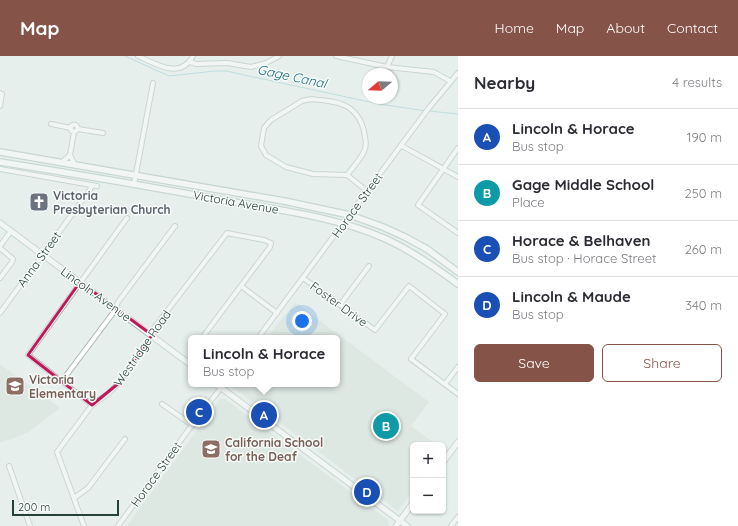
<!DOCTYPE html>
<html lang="en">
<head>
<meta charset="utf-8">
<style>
  :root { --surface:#fff; --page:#f7f7f7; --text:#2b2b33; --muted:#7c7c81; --line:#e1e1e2; --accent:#855347 }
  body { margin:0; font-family:Quicksand,sans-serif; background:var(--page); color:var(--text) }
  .controls { position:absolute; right:12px; bottom:12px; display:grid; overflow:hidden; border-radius:6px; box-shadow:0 1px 3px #0004 }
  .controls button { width:36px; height:36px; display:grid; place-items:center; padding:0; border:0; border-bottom:1px solid var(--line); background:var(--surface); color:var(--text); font:20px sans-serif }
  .compass { position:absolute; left:362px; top:12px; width:36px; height:36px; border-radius:50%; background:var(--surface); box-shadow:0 1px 3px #0004; rotate:251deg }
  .scale { position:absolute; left:12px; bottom:10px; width:107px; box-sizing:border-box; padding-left:4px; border:2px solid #24423a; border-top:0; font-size:11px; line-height:14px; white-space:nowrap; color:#24423a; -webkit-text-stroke:3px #f7fbf9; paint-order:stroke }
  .you { position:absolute; left:302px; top:265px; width:14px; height:14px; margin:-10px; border:3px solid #fff; border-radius:50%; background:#1a73e8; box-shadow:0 0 0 6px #1a73e833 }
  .badge { display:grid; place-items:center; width:26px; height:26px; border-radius:50%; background:var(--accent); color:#fff; font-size:13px; font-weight:700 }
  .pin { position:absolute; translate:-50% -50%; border:2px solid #fff; box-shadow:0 1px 4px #0006 }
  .popup { position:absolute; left:188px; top:279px; width:152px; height:52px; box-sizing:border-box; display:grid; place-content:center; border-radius:6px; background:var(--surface); filter:drop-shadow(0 1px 3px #0005); font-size:13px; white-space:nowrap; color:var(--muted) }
  .popup b { font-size:15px; color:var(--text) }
  .popup::after { content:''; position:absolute; left:50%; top:100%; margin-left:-8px; border:8px solid transparent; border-top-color:var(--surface) }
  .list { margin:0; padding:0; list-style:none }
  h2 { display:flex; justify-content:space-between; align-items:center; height:52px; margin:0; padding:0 16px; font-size:17px }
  h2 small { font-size:13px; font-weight:400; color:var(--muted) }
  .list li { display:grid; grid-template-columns:26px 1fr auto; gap:12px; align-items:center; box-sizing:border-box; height:56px; padding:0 16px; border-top:1px solid var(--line) }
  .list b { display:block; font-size:15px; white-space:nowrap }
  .list p { margin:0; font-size:13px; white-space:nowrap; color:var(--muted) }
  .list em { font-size:13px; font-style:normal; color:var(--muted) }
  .actions { display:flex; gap:8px; padding:12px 16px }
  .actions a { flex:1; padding:9px 0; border:1px solid var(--accent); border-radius:6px; text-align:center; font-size:14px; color:var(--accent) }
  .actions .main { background:var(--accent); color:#fff }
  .map { position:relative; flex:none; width:458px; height:470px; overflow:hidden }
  header { display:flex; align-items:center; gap:24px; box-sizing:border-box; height:56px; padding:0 20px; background:var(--accent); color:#fff }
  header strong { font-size:19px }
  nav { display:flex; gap:22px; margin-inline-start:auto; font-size:14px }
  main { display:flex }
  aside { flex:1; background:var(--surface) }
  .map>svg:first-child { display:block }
  .built { fill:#d4dfda }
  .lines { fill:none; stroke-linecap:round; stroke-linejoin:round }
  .stream { stroke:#8ec9d4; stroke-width:1 }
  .minor-casing { stroke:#a8b8b2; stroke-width:6 }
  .tertiary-casing { stroke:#a8b8b2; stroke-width:7 }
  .secondary-casing { stroke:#a4bbb3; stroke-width:8 }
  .minor { stroke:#fff; stroke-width:4 }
  .tertiary { stroke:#fff; stroke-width:5 }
  .secondary { stroke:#fff; stroke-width:5.5 }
  .marked { fill:none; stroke:#c2185b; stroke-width:3; stroke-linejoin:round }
  .labels { text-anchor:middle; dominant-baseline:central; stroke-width:3; stroke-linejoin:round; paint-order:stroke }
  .worship-label { font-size:12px; font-weight:bold; fill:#5b616d; stroke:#f7fbf9; text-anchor:start }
  .street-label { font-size:12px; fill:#24423a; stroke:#f7fbf9 }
  .education-label { font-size:12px; font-weight:bold; fill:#785e54; stroke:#f7fbf9; text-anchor:start }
  .water-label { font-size:13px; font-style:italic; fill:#1c6f80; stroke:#f7fbf9 }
</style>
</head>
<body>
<header>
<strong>Map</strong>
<nav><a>Home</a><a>Map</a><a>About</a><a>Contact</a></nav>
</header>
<main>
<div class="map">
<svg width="458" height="470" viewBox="0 0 458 470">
  <rect width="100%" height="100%" fill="#e6efeb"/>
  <!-- built -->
  <g class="built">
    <path d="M295 246 429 346 411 370 437 389H413V435L398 455 231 330 232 328H337V282H267Z"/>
    <path d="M0 308 60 352 27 377 0 387Z"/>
    <path d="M220 343H225L388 464 389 470H127Z"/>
  </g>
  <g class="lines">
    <!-- stream -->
    <g class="stream">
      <path d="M125 0 169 20 215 15H226L379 48 426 55"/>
      <path d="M429 55 458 58"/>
    </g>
    <!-- minor casing -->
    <g class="minor-casing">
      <g id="minor">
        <path d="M138 0C156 8 180 24 193 0"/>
        <path d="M336 0 387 11 434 16 450 25"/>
        <path d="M190 6 196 8 227 7 251 11 266 7 279 0"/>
        <path d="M387 11 392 0"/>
        <path d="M0 37 2 38 0 50"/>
        <path d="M311 43C336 45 357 47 364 75 365 82 367 86 365 93 362 102 353 111 347 119L313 118 286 111 266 99 261 90 264 72 271 64 302 45Z"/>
        <path d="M51 68 71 72"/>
        <circle cx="74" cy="72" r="3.5"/>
        <path d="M78 73 103 77"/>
        <path d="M74 76 70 99 75 109"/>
        <path d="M402 90 458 121"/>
        <path d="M458 92 418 149 458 177"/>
        <path d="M61 107 70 99"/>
        <path d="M0 113 97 130"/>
        <path d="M347 119 367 135"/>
        <path d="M134 128 153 27"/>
        <path d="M0 190 11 175"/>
        <path d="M0 192 13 203 12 206 0 222"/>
        <path d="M303 222 375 274 409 230 445 258 411 303 458 338"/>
        <path d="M241 230 277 257"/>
        <path d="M340 249 369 210"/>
        <path d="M0 257 89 135 92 130"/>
        <path d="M258 282 428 53 458 17"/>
        <path d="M62 325 113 257 118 246 175 170"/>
        <path d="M445 328 458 311"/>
        <path d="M162 348 192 369"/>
        <path d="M92 349 28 299 127 162"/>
        <path d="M9 410 30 470"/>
        <path d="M74 442 88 432 125 383"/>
        <path d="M84 470 57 396 92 349 108 338 119 327 150 284 154 272 227 177 264 184 271 187 270 191 202 282"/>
        <path d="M118 470 192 369 224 328"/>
        <path d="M451 470 458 461"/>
      </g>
    </g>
    <!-- tertiary casing -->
    <g class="tertiary-casing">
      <g id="tertiary">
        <path d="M0 167 191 309"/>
        <path d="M216 328 407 470"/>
        <path d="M443 406 458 386"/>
        <path d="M396 470 413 447"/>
      </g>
    </g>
    <!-- secondary casing -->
    <g class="secondary-casing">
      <g id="secondary">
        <path d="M0 96 284 145 350 159 383 171 405 181 427 193 458 216"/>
        <path d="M0 106C76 118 152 131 227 145 280 154 337 161 386 183 412 195 435 211 458 228"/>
      </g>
    </g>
    <!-- minor -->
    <use href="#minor" class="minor"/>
    <!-- tertiary -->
    <use href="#tertiary" class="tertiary"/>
    <!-- secondary -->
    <use href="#secondary" class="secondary"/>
  </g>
  <!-- marked area -->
  <path d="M0 0H458V470H0ZM80 226 152 279 119 327 92 349 28 299Z" fill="#e6efeb" fill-opacity=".55" fill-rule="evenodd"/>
  <path class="marked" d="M80 226 152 279 119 327 92 349 28 299Z"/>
  <!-- icons -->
  <defs>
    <g id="church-square" transform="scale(1)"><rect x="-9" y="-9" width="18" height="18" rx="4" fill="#6b7280" stroke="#f7fbf9"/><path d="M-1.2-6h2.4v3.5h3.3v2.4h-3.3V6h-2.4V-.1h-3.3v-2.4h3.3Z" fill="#fff"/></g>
    <g id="school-square" transform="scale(1)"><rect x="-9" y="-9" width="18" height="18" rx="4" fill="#8d6e63" stroke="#f7fbf9"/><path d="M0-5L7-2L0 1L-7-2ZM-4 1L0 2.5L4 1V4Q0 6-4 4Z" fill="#fff"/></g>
  </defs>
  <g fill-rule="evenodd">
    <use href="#church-square" x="39" y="146"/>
    <use href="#school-square" x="15" y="330"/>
    <use href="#school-square" x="211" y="393"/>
  </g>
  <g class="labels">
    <!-- worship labels -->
    <g class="worship-label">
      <text x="53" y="139">Victoria<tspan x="53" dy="14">Presbyterian Church</tspan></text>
    </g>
    <!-- street labels -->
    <g class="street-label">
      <text transform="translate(236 146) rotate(10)">Victoria Avenue</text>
      <text transform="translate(357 149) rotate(-54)">Horace Street</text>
      <text transform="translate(39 203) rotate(-54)">Anna Street</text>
      <text transform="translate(96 238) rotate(36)">Lincoln Avenue</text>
      <text transform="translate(339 248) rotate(36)">Foster Drive</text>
      <text transform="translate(142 292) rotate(-55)">Westridge Road</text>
      <text transform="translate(156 418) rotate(-54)">Horace Street</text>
    </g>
    <!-- education labels -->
    <g class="education-label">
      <text x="29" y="323">Victoria<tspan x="29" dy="14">Elementary</tspan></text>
      <text x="225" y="386">California School<tspan x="225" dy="14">for the Deaf</tspan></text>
    </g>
    <!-- water labels -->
    <g class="water-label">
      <text transform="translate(292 20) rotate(12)">Gage Canal</text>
    </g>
  </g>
</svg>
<div class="controls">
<button>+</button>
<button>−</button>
</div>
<svg class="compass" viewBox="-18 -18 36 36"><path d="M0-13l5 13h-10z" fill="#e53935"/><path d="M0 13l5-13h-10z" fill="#7c7c81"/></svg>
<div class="scale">200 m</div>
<div class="you"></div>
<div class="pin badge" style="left:264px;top:359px;background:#1a4fb4">A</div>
<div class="popup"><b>Lincoln &amp; Horace</b>Bus stop</div>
<div class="pin badge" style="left:386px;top:370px;background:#0f9aa8">B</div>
<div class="pin badge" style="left:199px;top:356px;background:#1a4fb4">C</div>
<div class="pin badge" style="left:367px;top:436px;background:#1a4fb4">D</div>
</div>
<aside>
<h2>Nearby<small>4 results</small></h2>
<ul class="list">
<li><span class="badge" style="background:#1a4fb4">A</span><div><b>Lincoln &amp; Horace</b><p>Bus stop</p></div><em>190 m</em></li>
<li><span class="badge" style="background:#0f9aa8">B</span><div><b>Gage Middle School</b><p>Place</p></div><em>250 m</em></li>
<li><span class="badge" style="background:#1a4fb4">C</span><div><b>Horace &amp; Belhaven</b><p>Bus stop · Horace Street</p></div><em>260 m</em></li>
<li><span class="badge" style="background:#1a4fb4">D</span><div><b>Lincoln &amp; Maude</b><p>Bus stop</p></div><em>340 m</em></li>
</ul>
<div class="actions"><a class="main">Save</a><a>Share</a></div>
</aside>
</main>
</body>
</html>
